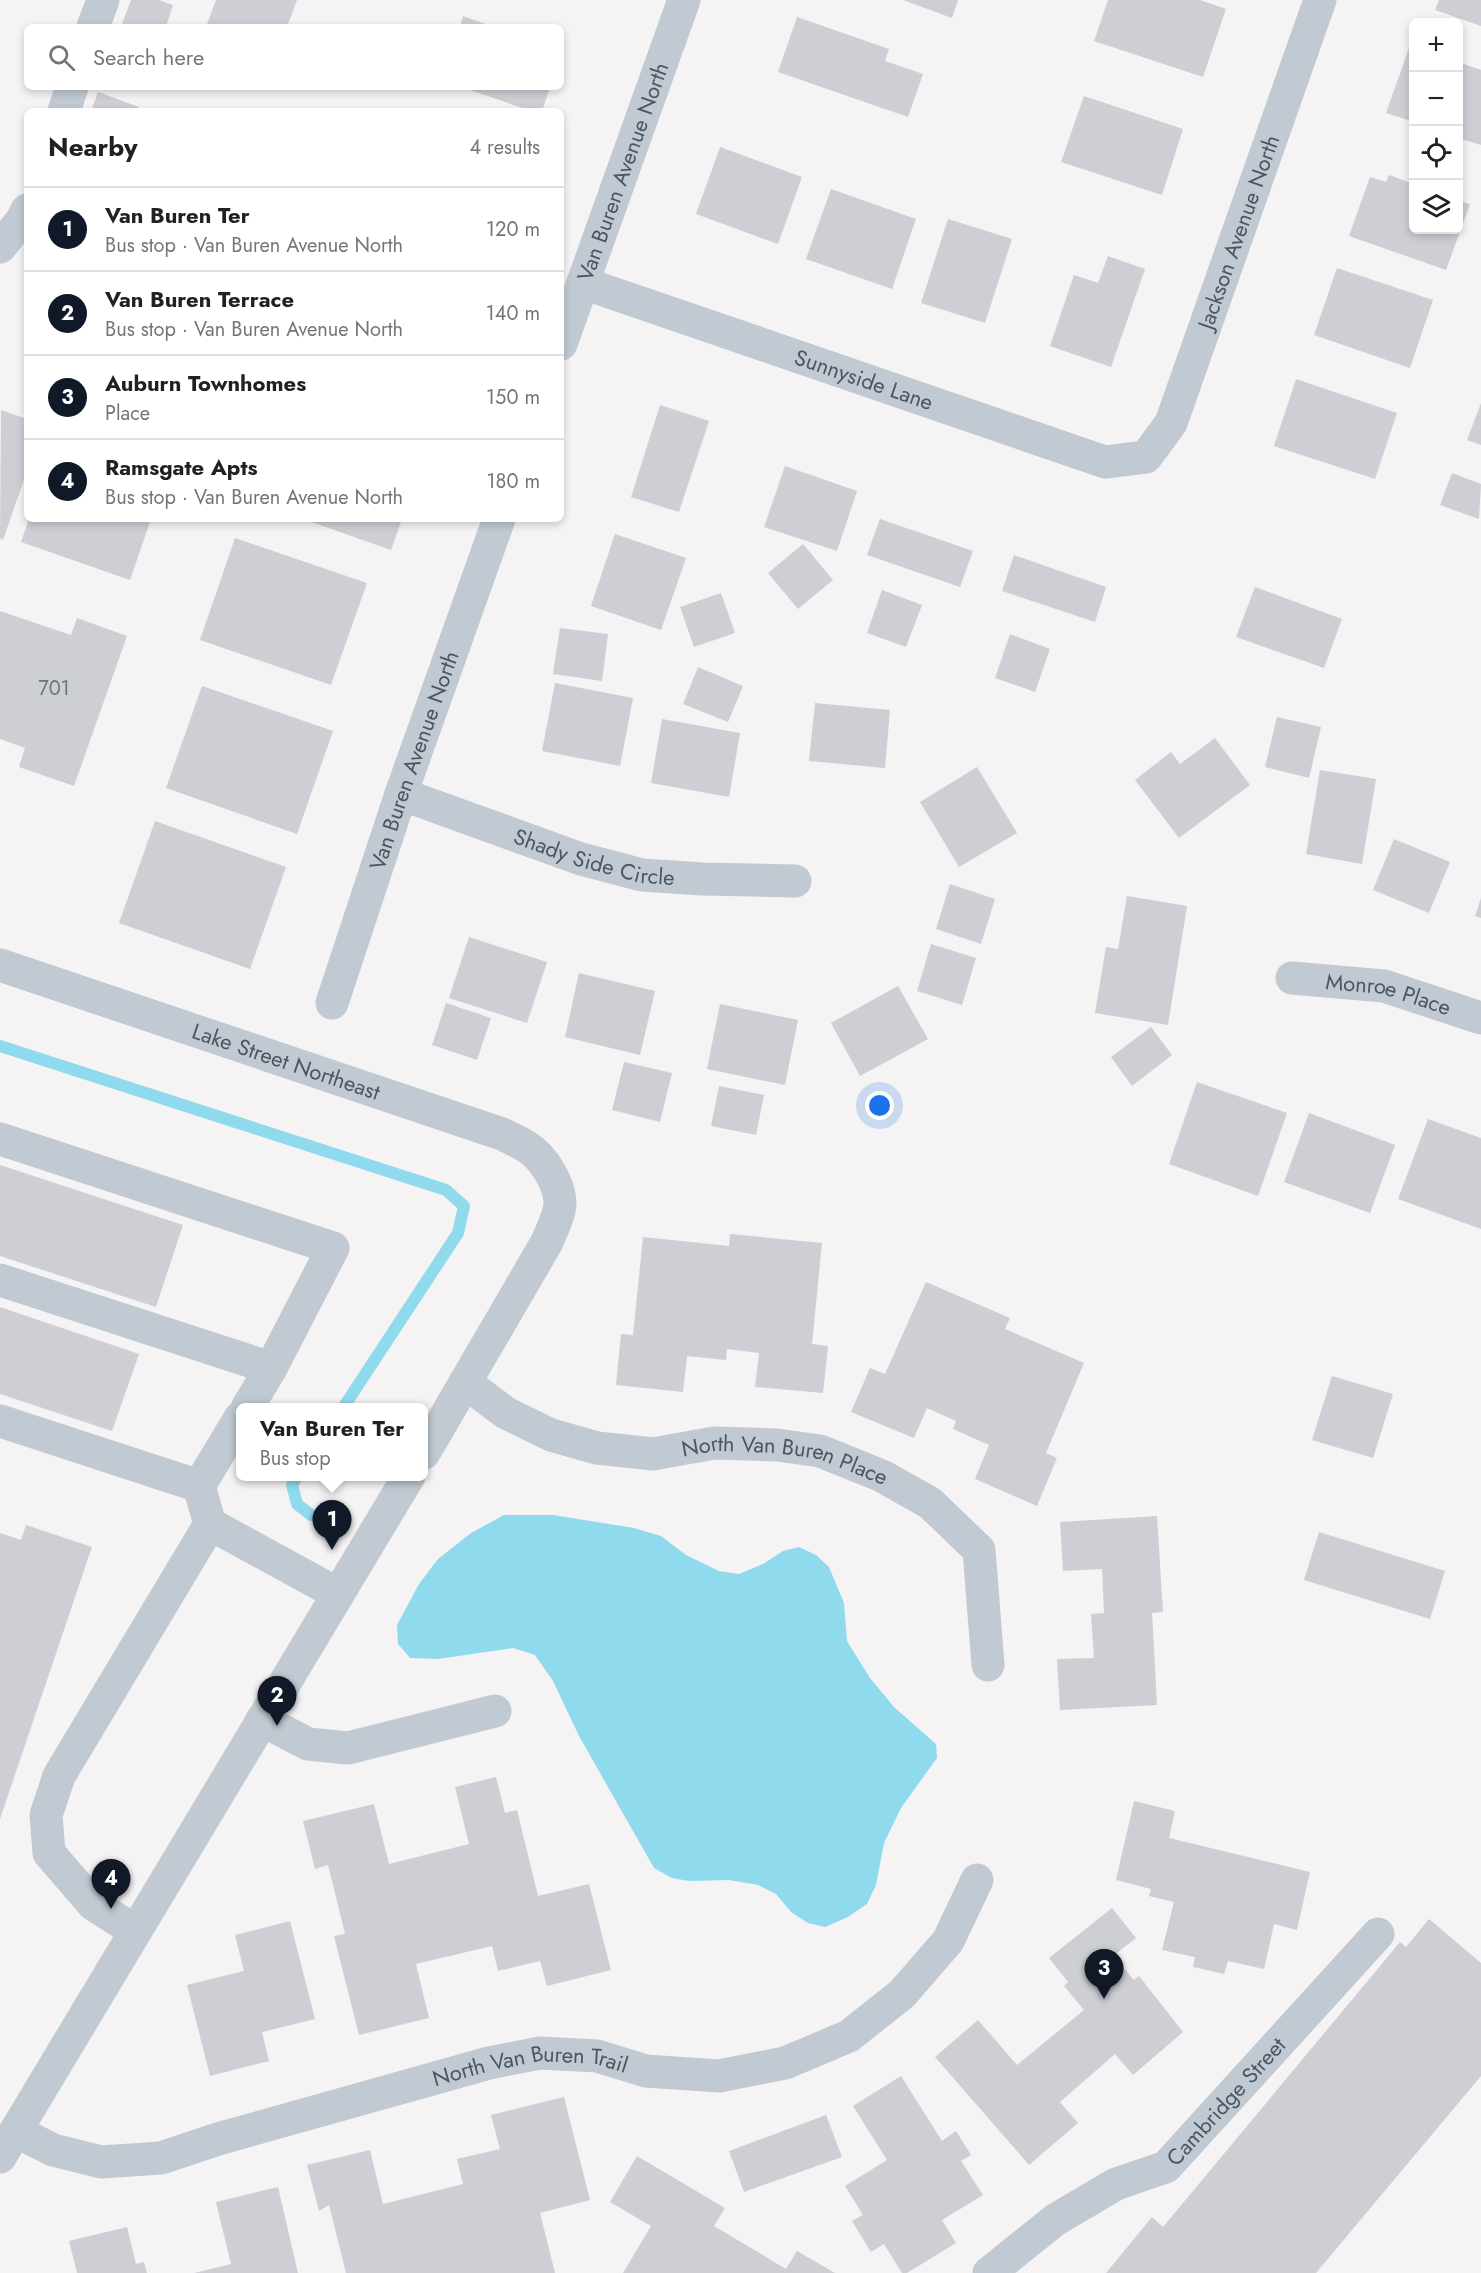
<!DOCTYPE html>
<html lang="en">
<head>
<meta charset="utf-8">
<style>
  :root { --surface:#fff; --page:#f6f6f6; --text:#202124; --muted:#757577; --line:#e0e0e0; --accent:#111827 }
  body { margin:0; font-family:Jost,sans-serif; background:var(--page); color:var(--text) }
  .controls { position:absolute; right:18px; top:18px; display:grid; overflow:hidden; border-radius:9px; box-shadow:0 3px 9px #0003 }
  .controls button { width:54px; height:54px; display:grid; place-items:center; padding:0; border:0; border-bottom:2px solid var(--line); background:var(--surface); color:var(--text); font:30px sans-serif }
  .you { position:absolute; left:880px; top:1106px; width:21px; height:21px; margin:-15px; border:4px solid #fff; border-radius:50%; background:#1a73e8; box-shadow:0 0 0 9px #1a73e833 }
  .badge { display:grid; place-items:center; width:39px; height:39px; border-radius:50%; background:var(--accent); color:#fff; font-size:20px; font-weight:700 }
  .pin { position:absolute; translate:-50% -50px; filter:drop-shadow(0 2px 3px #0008) }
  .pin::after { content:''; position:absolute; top:32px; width:21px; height:18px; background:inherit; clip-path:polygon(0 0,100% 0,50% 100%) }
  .popup { position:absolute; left:236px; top:1403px; width:192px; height:78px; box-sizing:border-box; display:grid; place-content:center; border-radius:9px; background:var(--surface); filter:drop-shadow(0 2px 4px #0005); font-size:20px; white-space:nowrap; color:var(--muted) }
  .popup b { font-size:22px; color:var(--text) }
  .popup::after { content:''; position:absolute; left:50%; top:100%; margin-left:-12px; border:12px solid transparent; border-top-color:var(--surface) }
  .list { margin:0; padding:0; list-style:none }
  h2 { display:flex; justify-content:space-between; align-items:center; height:78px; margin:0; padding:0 24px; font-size:26px }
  h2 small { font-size:20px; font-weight:400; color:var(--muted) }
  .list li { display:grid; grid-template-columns:39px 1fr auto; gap:18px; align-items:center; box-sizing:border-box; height:84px; padding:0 24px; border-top:2px solid var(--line) }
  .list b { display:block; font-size:22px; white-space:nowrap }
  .list p { margin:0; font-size:20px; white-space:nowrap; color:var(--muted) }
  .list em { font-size:20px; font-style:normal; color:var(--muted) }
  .icon { flex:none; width:33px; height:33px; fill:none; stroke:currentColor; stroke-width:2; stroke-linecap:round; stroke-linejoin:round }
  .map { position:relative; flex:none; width:1481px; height:2273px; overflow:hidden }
  .search { position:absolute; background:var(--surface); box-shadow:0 3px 9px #0003; left:24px; top:24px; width:540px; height:66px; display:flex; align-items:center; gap:15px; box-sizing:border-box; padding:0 21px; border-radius:9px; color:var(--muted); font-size:22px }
  .panel { position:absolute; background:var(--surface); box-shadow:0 3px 9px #0003; left:24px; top:108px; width:540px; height:414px; border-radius:9px }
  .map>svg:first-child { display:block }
  .water { fill:#90daee }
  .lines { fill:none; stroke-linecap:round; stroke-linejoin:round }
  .stream { stroke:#90daee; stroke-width:12 }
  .building { fill:#cdcfd5 }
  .minor { stroke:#c1cad2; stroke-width:33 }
  .labels { text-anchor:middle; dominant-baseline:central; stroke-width:5; stroke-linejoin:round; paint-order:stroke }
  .number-label { font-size:20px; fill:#6b747e }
  .street-label { font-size:22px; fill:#4a5661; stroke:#fff }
</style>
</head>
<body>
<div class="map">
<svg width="1481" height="2273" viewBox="0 0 1481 2273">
  <rect width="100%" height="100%" fill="#f5f3f3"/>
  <!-- water -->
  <path class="water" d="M504 1515H553L634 1528 661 1536 686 1555 719 1571 739 1574 763 1564 783 1551 799 1547 816 1555 829 1567 844 1603 847 1641 870 1678 894 1707 936 1744 937 1758 901 1808 884 1843 876 1885 867 1904 848 1917 825 1927 808 1923 791 1912 776 1894 758 1885 729 1880 689 1881 672 1878 654 1868 579 1736 553 1681 535 1655 513 1648 438 1659 410 1658 398 1644 397 1625 419 1584 438 1559 471 1533Z"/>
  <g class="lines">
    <!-- stream -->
    <g class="stream">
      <path d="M0 1046 446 1190 464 1206 458 1233 343 1408"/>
      <path d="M297 1476 292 1485 297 1504 311 1515"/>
    </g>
  </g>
  <!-- building -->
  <g class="building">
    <path d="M131 0H159L173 5 166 27H121Z"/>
    <path d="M216 0H297L287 27H206Z"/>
    <path d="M903 0H958L952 18Z"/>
    <path d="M1108 0H1200L1226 9 1203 77 1094 41Z"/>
    <path d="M1439 0H1481V26L1435 10Z"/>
    <path d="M463 16 494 27H460Z"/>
    <path d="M797 17 889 49 885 61 923 74 908 117 778 72Z"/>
    <path d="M1410 45 1414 47V122L1386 113Z"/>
    <path d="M1458 62 1481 70V145L1458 138Z"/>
    <path d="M462 87H550L542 111H531Z"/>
    <path d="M98 92 139 107 138 111H91Z"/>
    <path d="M1084 96 1183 129 1162 195 1061 162Z"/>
    <path d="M720 147 802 177 778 244 696 214Z"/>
    <path d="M1389 175 1414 184V230H1458V200L1470 204 1446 270 1349 236 1370 177 1386 182Z"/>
    <path d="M831 189 916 219 892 289 806 259Z"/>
    <path d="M948 219 1012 239 985 323 921 303Z"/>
    <path d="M1108 256 1145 269 1111 367 1050 346 1074 275 1098 283Z"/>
    <path d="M1337 268 1433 300 1410 368 1314 335Z"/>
    <path d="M1296 379 1397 413 1375 479 1274 446Z"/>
    <path d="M1481 403V445L1467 440Z"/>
    <path d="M660 405 709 421 679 512 631 497Z"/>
    <path d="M1 410 27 419V471L3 540 0 538Z"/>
    <path d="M785 466 857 491 837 551 764 527Z"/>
    <path d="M1452 473 1481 484 1479 519 1440 505Z"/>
    <path d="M29 519H151L130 580 21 542Z"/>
    <path d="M303 519H402L391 550Z"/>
    <path d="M880 519 973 551 960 587 867 555Z"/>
    <path d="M615 534 686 558 661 630 591 606Z"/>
    <path d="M235 538 367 583 331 685 200 640Z"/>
    <path d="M803 544 833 580 798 609 768 573Z"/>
    <path d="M1014 555 1106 587 1095 622 1002 591Z"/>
    <path d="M1255 587 1342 619 1324 668 1236 637Z"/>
    <path d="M882 590 922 605 906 647 867 633Z"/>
    <path d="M721 593 735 633 694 647 680 607Z"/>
    <path d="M0 611 71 635 77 618 127 636 74 786 19 767 25 748 0 739Z"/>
    <path d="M560 628 608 634 602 681 553 674Z"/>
    <path d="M1010 634 1050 649 1035 692 995 678Z"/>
    <path d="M698 667 743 686 728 722 683 704Z"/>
    <path d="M555 683 633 698 620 766 542 751Z"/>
    <path d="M202 686 333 731 297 834 166 788Z"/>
    <path d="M815 703 890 710 885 768 809 761Z"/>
    <path d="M1277 717 1321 727 1309 778 1265 767Z"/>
    <path d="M662 719 740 733 729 797 651 783Z"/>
    <path d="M1215 738 1250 785 1179 838 1135 780 1171 752 1180 764Z"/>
    <path d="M977 767 1017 833 959 867 920 802Z"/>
    <path d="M1320 770 1376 779 1362 864 1306 854Z"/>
    <path d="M155 821 286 867 250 969 119 923Z"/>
    <path d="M1394 839 1450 862 1429 913 1373 890Z"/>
    <path d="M950 884 995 899 981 944 936 929Z"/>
    <path d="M1127 896 1187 906 1168 1025 1095 1013 1106 947 1118 949Z"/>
    <path d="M1481 898V918L1475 916Z"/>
    <path d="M469 937 547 962 527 1023 449 998Z"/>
    <path d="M931 944 976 958 962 1005 917 991Z"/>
    <path d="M579 973 655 991 640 1055 565 1037Z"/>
    <path d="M898 986 928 1039 860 1076 831 1023Z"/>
    <path d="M446 1003 491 1018 477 1060 432 1045Z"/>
    <path d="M720 1004 798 1020 785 1085 707 1069Z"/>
    <path d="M1151 1027 1172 1055 1132 1086 1111 1057Z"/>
    <path d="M624 1062 672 1073 660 1122 612 1110Z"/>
    <path d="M1197 1082 1287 1113 1258 1196 1169 1164Z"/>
    <path d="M719 1086 764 1095 756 1135 711 1126Z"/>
    <path d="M1309 1113 1395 1145 1370 1213 1284 1182Z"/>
    <path d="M1428 1119 1481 1138V1229L1398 1199Z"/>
    <path d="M0 1165 183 1225 156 1307 0 1256Z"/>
    <path d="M730 1234 822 1243 812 1344 828 1346 823 1393 755 1387 759 1353 727 1349 726 1360 687 1356 683 1392 616 1385 621 1334 633 1335 643 1237 729 1246Z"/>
    <path d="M926 1282 1010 1318 1005 1329 1084 1363 1046 1453 1057 1458 1037 1506 975 1479 989 1445 953 1429 956 1421 927 1408 914 1438 851 1412 870 1368 885 1374Z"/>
    <path d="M0 1307 139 1354 112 1431 0 1394Z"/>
    <path d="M1332 1376 1393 1394 1373 1458 1312 1440Z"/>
    <path d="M1157 1516 1163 1612 1152 1613 1157 1705 1060 1710 1057 1659 1094 1658 1091 1614 1104 1613 1102 1569 1063 1571 1060 1522Z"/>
    <path d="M26 1525 92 1547 0 1819V1533L21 1540Z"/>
    <path d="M1319 1532 1445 1571 1430 1619 1304 1580Z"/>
    <path d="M496 1777 505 1813 517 1810 538 1896 589 1884 611 1970 547 1986 540 1961 498 1971 492 1946 416 1964 429 2018 359 2035 334 1936 345 1934 328 1865 315 1869 303 1821 374 1804 389 1864 469 1844 455 1787Z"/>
    <path d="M1134 1801 1175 1811 1169 1838 1310 1872 1297 1930 1274 1924 1264 1969 1228 1961 1224 1974 1193 1967 1195 1957 1162 1950 1174 1902 1149 1896 1151 1889 1116 1880Z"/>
    <path d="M1112 1908 1136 1938 1113 1956 1134 1980 1139 1976 1183 2032 1133 2075 1115 2054 1060 2102 1078 2123 1029 2165 935 2057 978 2020 1017 2065 1084 2010 1064 1986 1068 1982 1049 1958Z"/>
    <path d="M1429 1919 1481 1963V2076L1316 2273H1106L1152 2217 1163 2227 1400 1942 1406 1947Z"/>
    <path d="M290 1921 315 2019 262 2032 269 2061 210 2076 187 1985 244 1971 235 1935Z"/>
    <path d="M901 2076 942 2141 956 2131 971 2155 961 2161 983 2195 942 2220 956 2243 907 2273H902L884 2244 871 2252 852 2221 863 2215 845 2186 887 2160 853 2106Z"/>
    <path d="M564 2097 590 2200 540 2213 555 2273H346L329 2205 319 2211 307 2165 370 2150 383 2204 463 2184 457 2159 500 2149 491 2115Z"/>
    <path d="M826 2115 842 2157 744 2192 729 2151Z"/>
    <path d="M637 2156 725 2208 714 2226 786 2269 797 2251 835 2273H623L651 2226 610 2202Z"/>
    <path d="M278 2187 298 2273H194L231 2264 216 2202Z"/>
    <path d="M127 2227 136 2264 144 2262 147 2273H77L69 2241Z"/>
  </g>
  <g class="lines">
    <!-- minor -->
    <g class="minor">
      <path d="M93 27 103 0"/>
      <path d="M64 111 72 87"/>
      <path d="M0 247 22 220 27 210"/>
      <path id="s1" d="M583 283 1105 462 1146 457 1171 423 1320 0"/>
      <path id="s2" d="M561 344 684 0"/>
      <path id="s3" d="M401 794 581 859 642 875 703 879 795 881"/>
      <path id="s4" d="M0 965 502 1134C510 1138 519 1142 527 1147 543 1157 559 1182 560 1202 560 1215 552 1229 547 1242L424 1453"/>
      <path id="s5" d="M1292 978 1384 986 1481 1018"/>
      <path id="s6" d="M332 1003 401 794 499 519"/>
      <path d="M0 1139 333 1248 271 1368 247 1408"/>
      <path d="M0 1280 271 1368"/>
      <path id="s7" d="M466 1383 506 1413 551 1435 597 1448 653 1454 714 1443 777 1445 820 1451 882 1476 930 1503 979 1550 988 1665"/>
      <path d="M0 1421 199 1486 210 1524 338 1594"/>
      <path d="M199 1486 240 1418"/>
      <path d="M262 1720 308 1744 348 1748 495 1711"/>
      <path d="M135 1931 93 1904 49 1853 46 1815 59 1776 210 1524"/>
      <path id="s8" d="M16 2131 53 2150 101 2162 161 2158 218 2139 489 2063 540 2053 597 2056 646 2071 719 2076 785 2063 849 2036 902 1994 948 1941 977 1880"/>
      <path d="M0 2157 409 1476"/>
      <path id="s9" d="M989 2273 1055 2220 1116 2184 1166 2167 1378 1934"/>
    </g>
  </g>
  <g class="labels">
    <!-- number labels -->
    <g class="number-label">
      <text x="54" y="688">701</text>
    </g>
    <!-- street labels -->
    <g class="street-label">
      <text stroke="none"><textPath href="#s2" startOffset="183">Van Buren Avenue North</textPath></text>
      <text stroke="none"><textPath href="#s1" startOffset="838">Jackson Avenue North</textPath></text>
      <text stroke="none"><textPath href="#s1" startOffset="297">Sunnyside Lane</textPath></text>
      <text stroke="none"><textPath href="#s6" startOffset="256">Van Buren Avenue North</textPath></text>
      <text stroke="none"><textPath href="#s3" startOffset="204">Shady Side Circle</textPath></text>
      <text stroke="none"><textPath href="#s5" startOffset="98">Monroe Place</textPath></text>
      <text stroke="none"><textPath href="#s4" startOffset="302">Lake Street Northeast</textPath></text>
      <text stroke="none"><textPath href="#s7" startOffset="339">North Van Buren Place</textPath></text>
      <text stroke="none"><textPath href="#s8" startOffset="534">North Van Buren Trail</textPath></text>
      <text stroke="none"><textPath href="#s9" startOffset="297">Cambridge Street</textPath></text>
    </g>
  </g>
</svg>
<div class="controls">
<button>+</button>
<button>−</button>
<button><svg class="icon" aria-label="locate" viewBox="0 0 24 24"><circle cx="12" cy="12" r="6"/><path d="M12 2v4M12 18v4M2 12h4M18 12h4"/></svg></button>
<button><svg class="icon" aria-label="layers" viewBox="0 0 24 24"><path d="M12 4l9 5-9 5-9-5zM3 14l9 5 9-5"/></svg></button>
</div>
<div class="you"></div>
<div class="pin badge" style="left:332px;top:1550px">1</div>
<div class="popup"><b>Van Buren Ter</b>Bus stop</div>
<div class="pin badge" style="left:277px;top:1726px">2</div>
<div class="pin badge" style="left:1104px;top:1999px">3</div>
<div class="pin badge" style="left:111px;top:1909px">4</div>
<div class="search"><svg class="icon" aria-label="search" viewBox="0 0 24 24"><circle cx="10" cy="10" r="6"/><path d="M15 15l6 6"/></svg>Search here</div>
<section class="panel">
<h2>Nearby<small>4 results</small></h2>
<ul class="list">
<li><span class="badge">1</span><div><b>Van Buren Ter</b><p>Bus stop · Van Buren Avenue North</p></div><em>120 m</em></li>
<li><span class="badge">2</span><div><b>Van Buren Terrace</b><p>Bus stop · Van Buren Avenue North</p></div><em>140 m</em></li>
<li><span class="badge">3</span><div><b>Auburn Townhomes</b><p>Place</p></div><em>150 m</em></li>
<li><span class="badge">4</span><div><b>Ramsgate Apts</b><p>Bus stop · Van Buren Avenue North</p></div><em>180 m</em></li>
</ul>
</section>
</div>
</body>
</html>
